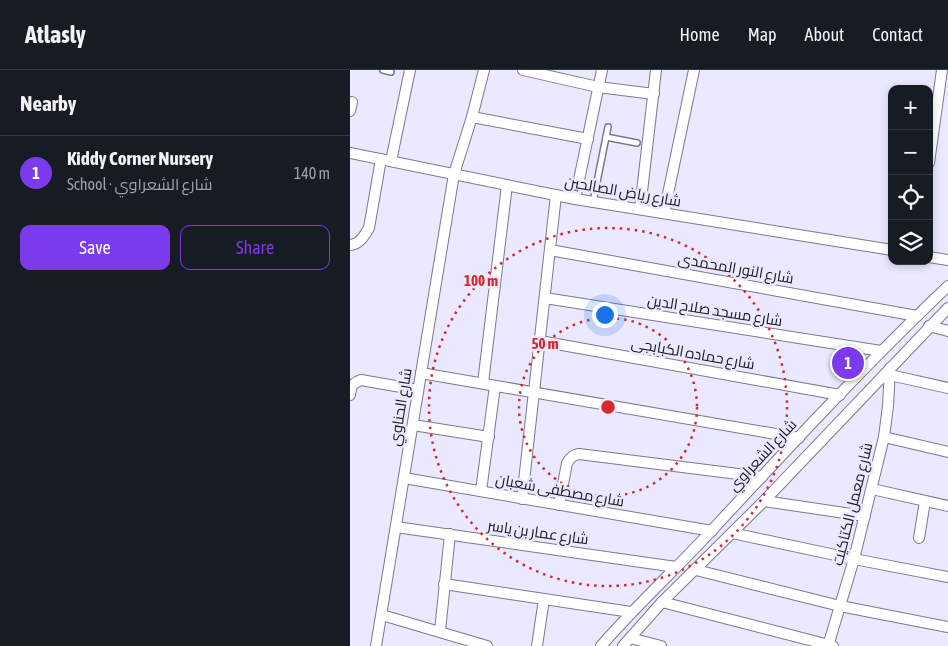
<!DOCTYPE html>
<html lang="en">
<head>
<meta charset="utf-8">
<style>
  :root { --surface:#171b24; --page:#20242c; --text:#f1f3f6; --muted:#9ea1a6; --line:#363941; --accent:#7c3aed }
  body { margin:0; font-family:"Asap Condensed",Cairo,sans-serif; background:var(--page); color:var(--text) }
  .controls { position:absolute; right:15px; top:15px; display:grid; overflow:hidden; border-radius:10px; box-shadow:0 2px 8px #0003 }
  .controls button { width:45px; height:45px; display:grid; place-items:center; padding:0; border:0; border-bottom:1px solid var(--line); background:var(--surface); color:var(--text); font:25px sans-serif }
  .you { position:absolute; left:254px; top:244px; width:18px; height:18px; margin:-12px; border:4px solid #fff; border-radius:50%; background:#1a73e8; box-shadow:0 0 0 8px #1a73e833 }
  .badge { display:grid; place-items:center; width:32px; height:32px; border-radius:50%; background:var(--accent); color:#fff; font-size:16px; font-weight:700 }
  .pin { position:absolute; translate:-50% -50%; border:2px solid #fff; box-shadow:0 1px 5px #0006 }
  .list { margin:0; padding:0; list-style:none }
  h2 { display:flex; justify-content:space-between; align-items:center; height:65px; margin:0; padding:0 20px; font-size:21px }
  h2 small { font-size:16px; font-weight:400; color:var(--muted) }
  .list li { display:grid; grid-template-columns:32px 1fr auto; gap:15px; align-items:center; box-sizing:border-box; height:75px; padding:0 20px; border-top:1px solid var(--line) }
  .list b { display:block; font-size:19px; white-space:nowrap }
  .list p { margin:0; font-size:16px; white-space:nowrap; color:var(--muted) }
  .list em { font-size:16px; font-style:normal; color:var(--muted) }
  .actions { display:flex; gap:10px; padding:15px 20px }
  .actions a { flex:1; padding:11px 0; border:1px solid var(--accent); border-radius:10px; text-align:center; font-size:18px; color:var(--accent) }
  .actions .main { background:var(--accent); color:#fff }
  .icon { flex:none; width:28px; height:28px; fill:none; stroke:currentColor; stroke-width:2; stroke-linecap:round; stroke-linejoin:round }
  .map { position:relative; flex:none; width:598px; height:576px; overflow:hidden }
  header { display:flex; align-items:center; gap:30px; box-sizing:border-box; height:70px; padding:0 25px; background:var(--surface); border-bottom:1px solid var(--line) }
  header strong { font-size:24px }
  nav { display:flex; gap:28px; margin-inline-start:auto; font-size:18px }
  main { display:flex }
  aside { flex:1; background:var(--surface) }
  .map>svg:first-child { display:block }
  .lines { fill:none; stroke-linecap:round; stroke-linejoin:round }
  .service-casing { stroke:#7b798d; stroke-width:8 }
  .minor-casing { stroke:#7b798d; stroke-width:12 }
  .service { stroke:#fff; stroke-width:5 }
  .minor { stroke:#fff; stroke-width:10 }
  .ring { fill:none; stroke:#d62828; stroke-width:2.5; stroke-dasharray:2.5 5 }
  .labels { text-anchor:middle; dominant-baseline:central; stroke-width:5; stroke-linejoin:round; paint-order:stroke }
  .street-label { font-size:15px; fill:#191820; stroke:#ebe9ff }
  .centre { fill:#d62828; stroke:#ebe9ff; stroke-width:2.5 }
  .ring-label { font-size:15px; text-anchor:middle; font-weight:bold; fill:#d62828; stroke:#ebe9ff; stroke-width:5; stroke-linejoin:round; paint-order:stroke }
</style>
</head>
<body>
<header>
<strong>Atlasly</strong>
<nav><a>Home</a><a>Map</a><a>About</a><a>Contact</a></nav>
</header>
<main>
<aside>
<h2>Nearby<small></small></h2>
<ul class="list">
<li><span class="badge">1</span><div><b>Kiddy Corner Nursery</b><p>School · شارع الشعراوي</p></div><em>140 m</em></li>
</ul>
<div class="actions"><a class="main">Save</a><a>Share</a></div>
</aside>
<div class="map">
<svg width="598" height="576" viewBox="0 0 598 576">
  <rect width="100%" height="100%" fill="#ebe9ff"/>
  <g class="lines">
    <!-- service casing -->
    <g class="service-casing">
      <g id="service">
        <path d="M33 0 41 2"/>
        <path d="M256 67 287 73"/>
        <path d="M243 132 258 57"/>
      </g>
    </g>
    <!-- minor casing -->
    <g class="minor-casing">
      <g id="minor">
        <path d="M173 0 248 17 304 24"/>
        <path d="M0 41 2 32"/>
        <path d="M122 47 238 69"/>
        <path d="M0 83 225 129 542 180"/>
        <path d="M41 91 60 0"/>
        <path d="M579 93 592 0"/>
        <path d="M225 129 252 0"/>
        <path d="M290 139 306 0"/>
        <path d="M314 143 344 0"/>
        <path d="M0 175C10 174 14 166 19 158L31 89"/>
        <path d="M200 180 567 246"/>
        <path d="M579 187 598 190"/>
        <path d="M195 228 531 281"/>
        <path d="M579 256 598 261"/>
        <path d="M190 271 490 325"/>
        <path d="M71 303 449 368"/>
        <path d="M540 305 598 318"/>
        <path d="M133 313 157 115"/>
        <path d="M0 325C1 317 2 313 11 310L68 320"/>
        <path d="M63 355 139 367"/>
        <path d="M534 367 598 382"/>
        <path d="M54 408 362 461"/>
        <path d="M522 419 598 436"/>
        <path d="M131 421 145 316"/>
        <path d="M172 429 206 125"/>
        <path d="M414 431 515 446"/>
        <path d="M209 435 217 393C221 387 223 385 229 384L412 407"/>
        <path d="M46 457 326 497"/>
        <path d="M382 463 504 489 598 507"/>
        <path d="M569 468 575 431"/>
        <path d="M346 500 490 536 598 557"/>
        <path d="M94 514 281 542"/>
        <path d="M312 532 483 576"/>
        <path d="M32 545 137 576"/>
        <path d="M90 561 100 464"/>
        <path d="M280 568 311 576"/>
        <path d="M26 576 104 104 122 47 134 0"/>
        <path d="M187 576 194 529"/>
        <path d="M251 576C287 535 327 498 364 458 440 376 516 294 598 216"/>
        <path d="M273 576 312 532 414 431 598 238"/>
        <path d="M478 576 504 489 534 367 538 336 540 298"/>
      </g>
    </g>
    <!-- service -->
    <use href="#service" class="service"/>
    <!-- minor -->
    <use href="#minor" class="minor"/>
  </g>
  <!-- distance rings -->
  <g class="ring">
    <circle cx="258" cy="337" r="89"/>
    <circle cx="258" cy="337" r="179"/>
  </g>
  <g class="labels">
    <!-- street labels -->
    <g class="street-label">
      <text transform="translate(273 121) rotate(10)">شارع رياض الصالحين</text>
      <text transform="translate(386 198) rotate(10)">شارع النور المحمدى</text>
      <text transform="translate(365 240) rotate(9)">شارع مسجد صلاح الدين</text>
      <text transform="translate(343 283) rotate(10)">شارع حماده الكبابجى</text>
      <text transform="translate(50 337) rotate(-81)">شارع الحناوي</text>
      <text transform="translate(412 385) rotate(-47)">شارع الشعراوي</text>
      <text transform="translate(210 420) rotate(10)">شارع مصطفى شعبان</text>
      <text transform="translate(502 434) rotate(-76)">شارع معمل الكتاكيت</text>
      <text transform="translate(188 462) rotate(8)">شارع عمار بن ياسر</text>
    </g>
  </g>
  <circle cx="258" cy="337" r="8" class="centre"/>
  <g class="ring-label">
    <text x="131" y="216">100 m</text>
    <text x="195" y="279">50 m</text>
  </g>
</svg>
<div class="controls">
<button>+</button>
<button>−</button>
<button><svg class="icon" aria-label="locate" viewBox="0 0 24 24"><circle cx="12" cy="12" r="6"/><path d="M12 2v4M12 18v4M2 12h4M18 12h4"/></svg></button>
<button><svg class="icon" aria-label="layers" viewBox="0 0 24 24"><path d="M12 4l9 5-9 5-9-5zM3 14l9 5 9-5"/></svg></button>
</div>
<div class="you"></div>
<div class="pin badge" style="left:498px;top:293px">1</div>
</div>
</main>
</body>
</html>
